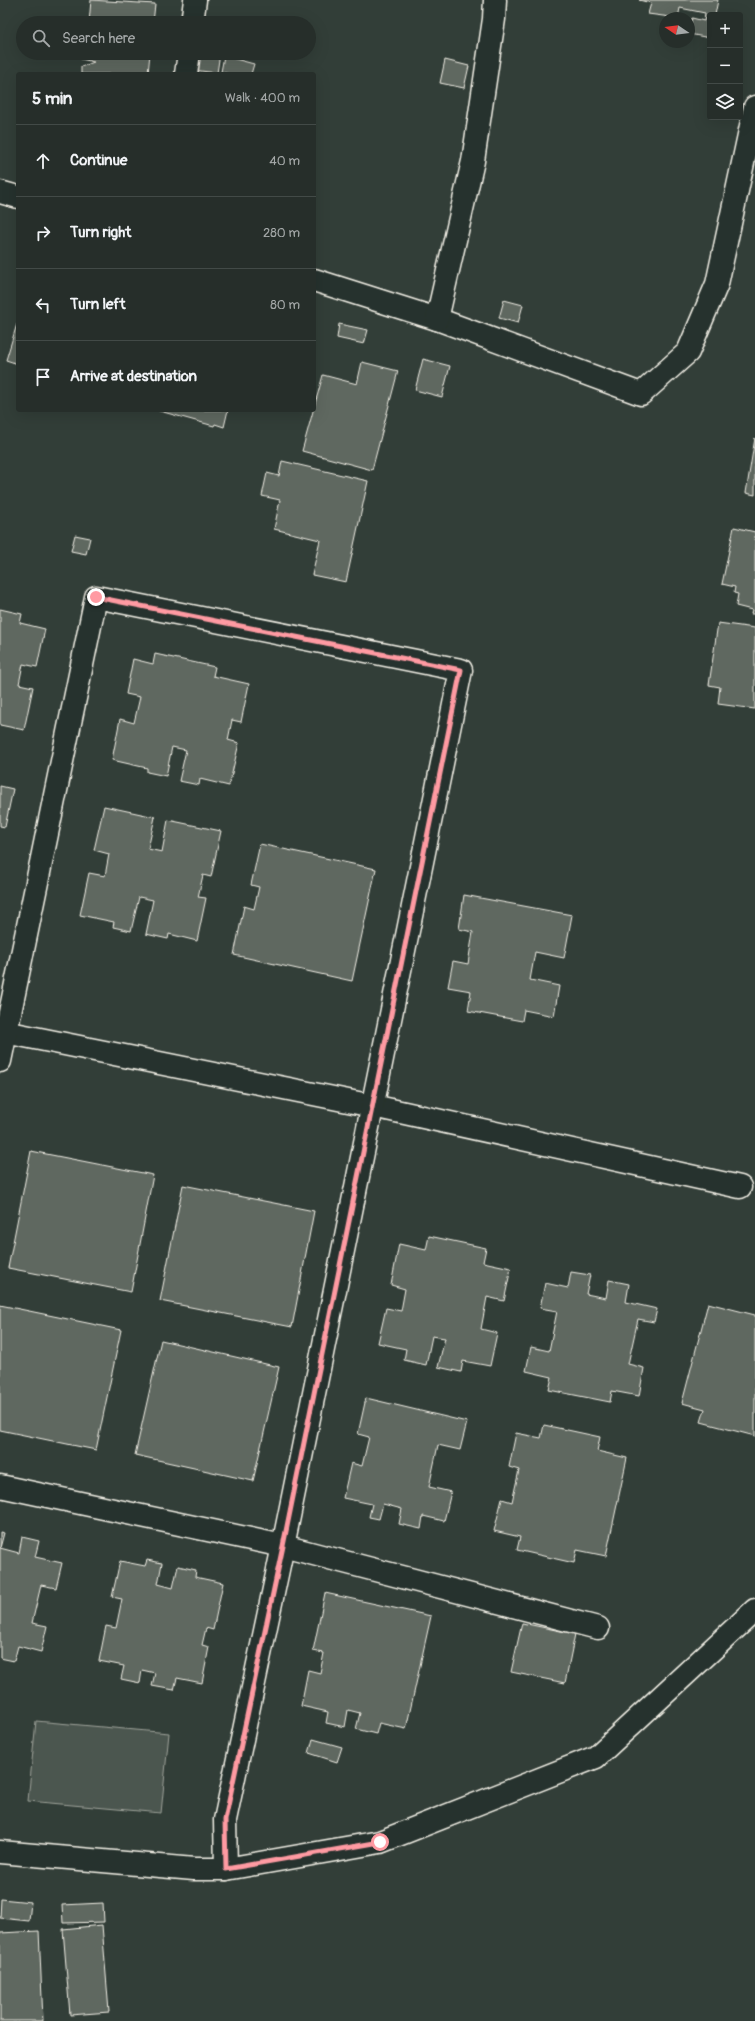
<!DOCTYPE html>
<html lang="en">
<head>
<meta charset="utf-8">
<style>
  :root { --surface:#262e2a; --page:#2e3632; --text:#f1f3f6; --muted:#a4a8a8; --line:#424a47 }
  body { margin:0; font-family:Pangolin,sans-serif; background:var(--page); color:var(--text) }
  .controls { position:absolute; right:12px; top:12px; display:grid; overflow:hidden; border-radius:4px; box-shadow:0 4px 16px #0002 }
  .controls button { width:36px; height:36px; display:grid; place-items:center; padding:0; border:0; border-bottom:1px solid var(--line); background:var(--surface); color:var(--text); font:20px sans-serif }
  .compass { position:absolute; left:659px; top:12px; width:36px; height:36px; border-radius:50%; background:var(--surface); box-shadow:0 4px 16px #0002; rotate:283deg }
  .stop { position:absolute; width:12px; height:12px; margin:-9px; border:3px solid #ff9aa2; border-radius:50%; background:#fff }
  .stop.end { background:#ff9aa2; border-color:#fff; box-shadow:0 1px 4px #0008 }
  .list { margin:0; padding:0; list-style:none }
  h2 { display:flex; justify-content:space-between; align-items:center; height:52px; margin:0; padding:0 16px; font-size:17px }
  h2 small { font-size:13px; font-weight:400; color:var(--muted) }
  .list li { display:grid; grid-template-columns:26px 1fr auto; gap:12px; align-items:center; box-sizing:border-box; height:72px; padding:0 16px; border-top:1px solid var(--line) }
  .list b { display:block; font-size:15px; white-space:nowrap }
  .list em { font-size:13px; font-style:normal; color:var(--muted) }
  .icon { flex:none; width:22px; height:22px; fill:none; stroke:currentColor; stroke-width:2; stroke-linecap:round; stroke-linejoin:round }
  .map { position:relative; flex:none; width:755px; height:2021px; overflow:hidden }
  .search { position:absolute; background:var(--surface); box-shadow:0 4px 16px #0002; left:16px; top:16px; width:300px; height:44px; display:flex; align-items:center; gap:10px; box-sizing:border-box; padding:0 14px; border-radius:22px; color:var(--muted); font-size:15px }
  .panel { position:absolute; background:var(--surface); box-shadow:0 4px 16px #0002; left:16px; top:72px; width:300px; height:340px; border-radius:4px }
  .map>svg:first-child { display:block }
  .green { fill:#4c564f; stroke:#a0a49c }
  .building { fill:#5f6861; stroke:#f4f1e8 }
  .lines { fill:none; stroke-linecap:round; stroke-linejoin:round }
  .minor-casing { stroke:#f4f1e8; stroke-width:25 }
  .minor { stroke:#26332d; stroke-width:22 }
  .route { stroke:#ff9aa2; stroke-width:5 }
</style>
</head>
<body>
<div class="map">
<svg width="755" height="2021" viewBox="0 0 755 2021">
  <rect width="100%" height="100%" fill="#323e38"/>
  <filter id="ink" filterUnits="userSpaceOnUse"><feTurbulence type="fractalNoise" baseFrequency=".025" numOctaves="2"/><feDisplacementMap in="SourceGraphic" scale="8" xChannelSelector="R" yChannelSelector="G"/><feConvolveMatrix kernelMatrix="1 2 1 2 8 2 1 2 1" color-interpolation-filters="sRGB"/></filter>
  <g filter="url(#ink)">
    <!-- green -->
    <path class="green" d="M36 1721 169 1733 161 1813 28 1801Z"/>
    <!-- building -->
    <g class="building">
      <path d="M91 0 155 4 153 23H89Z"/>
      <path d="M639 0H718L715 15H710V38L689 34 692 18 704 21 705 13 680 8 678 18 648 14 651 3Z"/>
      <path d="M82 53H150L148 74H81V67L94 62 81 59Z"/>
      <path d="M195 53H220L217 73 193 70Z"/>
      <path d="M224 56 254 64 251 74H230L221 72Z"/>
      <path d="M445 60 469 66 464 88 440 83Z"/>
      <path d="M504 300 523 305 518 323 499 318Z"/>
      <path d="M17 324 18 325V364L6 360Z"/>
      <path d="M339 324 368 330 364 344 337 338Z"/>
      <path d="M423 359 450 366 442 397 415 390Z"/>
      <path d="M362 362 398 371 372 470 302 451 323 375 357 384Z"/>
      <path d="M156 410H228L224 427 215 424 214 426Z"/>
      <path d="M755 438V495L746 493Z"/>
      <path d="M282 461 368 481 346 582 312 575 320 540 274 529 280 500 262 496 267 473 279 476Z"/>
      <path d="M734 527 755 532V614H751L752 610 736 606 738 594 734 593 735 587 722 584Z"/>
      <path d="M75 535 90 538 86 554 71 551Z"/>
      <path d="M0 609 22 614 20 623 45 629 37 667 23 664 19 684 33 687 24 730 0 725Z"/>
      <path d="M718 623 755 628V709L718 704 720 687 709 685Z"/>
      <path d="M155 654 215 667 213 676 249 684 241 722 232 720 228 740 239 743 229 786 200 779 199 785 179 781 186 750 172 747 166 776 147 772V768L112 760 120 719 134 723 140 697 126 694 133 659 153 664Z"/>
      <path d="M0 786 13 789 5 827 0 826Z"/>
      <path d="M104 806 155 817 148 849 162 852 168 820 221 831 211 877 203 875 198 897 206 898 197 941 169 934 168 939 146 934 153 900 139 897 131 931 113 927 114 922 80 915 89 873 105 876 109 854 94 850Z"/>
      <path d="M260 844 376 869 352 981 234 955 244 906 254 909 259 887 251 885Z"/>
      <path d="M464 895 572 915 564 958 535 952 530 980 559 986 554 1016 524 1010 522 1021 468 1011 471 991 448 987 453 961 468 964 473 932 459 929Z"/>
      <path d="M31 1151 153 1175 131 1292 8 1268Z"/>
      <path d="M183 1185 314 1211 292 1327 160 1301Z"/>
      <path d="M429 1236 486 1248 483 1262 511 1268 504 1301 487 1297 481 1329 497 1333 490 1366 463 1361 461 1372 438 1367 445 1338 432 1336 426 1365 404 1360 406 1349 378 1343 386 1308 401 1311 405 1289 391 1285 399 1244 426 1250Z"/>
      <path d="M571 1272 590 1275 586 1294 606 1298 609 1280 629 1284 626 1302 657 1309 654 1322 638 1319 628 1364 644 1368 639 1396 612 1391 610 1402 549 1390 552 1377 526 1371 531 1347 549 1351 557 1311 540 1308 545 1283 568 1288Z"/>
      <path d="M708 1303 755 1315V1436L701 1422 705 1409 682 1403Z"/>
      <path d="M0 1305 121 1330 96 1450 0 1430Z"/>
      <path d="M161 1340 279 1367 253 1481 135 1455Z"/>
      <path d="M366 1398 467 1422 460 1450 438 1445 429 1487 451 1492 444 1521 423 1516 421 1529 399 1524 402 1509 383 1504 379 1519 369 1517 372 1504 343 1498 351 1463 362 1466 369 1437 358 1434Z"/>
      <path d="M544 1425 600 1437 597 1451 627 1458 606 1556 577 1550 574 1563 517 1550 520 1537 494 1531 502 1499 512 1502 519 1470 509 1467 516 1433 541 1438Z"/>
      <path d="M0 1532 4 1533 0 1548 19 1553 22 1537 39 1541 35 1557 62 1563 56 1588 41 1585 32 1623 47 1626 41 1652 18 1646 14 1661 0 1658Z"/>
      <path d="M147 1560 162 1563 158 1584 173 1588 178 1566 196 1570 195 1577 223 1583 213 1630 206 1628 202 1645 209 1647 202 1683 177 1678 174 1690 152 1686 155 1673 142 1670 140 1683 121 1679 124 1666 99 1661 106 1626 116 1628 122 1599 112 1597 120 1561 145 1566Z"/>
      <path d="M325 1593 431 1616 406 1729 379 1723 376 1734 356 1729 360 1713 348 1710 345 1727 326 1723 328 1712 301 1706 308 1670 320 1673 324 1653 313 1651Z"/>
      <path d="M522 1623 575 1634 565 1683 511 1672Z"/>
      <path d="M313 1739 342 1747 337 1762 309 1753Z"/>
      <path d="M1 1899 31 1902 29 1921 0 1918Z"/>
      <path d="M103 1903 104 1922 63 1923 62 1905Z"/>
      <path d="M102 1925 109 2012 70 2015 63 1929Z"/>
      <path d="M39 1931 43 2021H0V1933Z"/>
    </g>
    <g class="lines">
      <!-- minor casing -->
      <g class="minor-casing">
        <g id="minor">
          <path d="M192 23 195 0"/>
          <path d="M186 74 189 53"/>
          <path d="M0 192 18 197"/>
          <path d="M314 280 437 319 641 394 688 352 717 284 755 107"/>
          <path d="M437 319 473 161 494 19 495 0"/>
          <path d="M0 1031 373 1106 740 1187"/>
          <path d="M0 1061 96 597 461 670 283 1546 225 1820 226 1869"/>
          <path d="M0 1486 283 1546 598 1628"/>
          <path d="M0 1852 194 1869H226L380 1842 596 1757 755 1610"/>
        </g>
      </g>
      <!-- minor -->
      <use href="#minor" class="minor"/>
    </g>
  </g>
  <g class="lines" filter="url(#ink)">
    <!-- route -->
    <path class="route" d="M96 597 461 670 283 1546 225 1820 226 1869 380 1842"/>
  </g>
</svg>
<div class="controls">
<button>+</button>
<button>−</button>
<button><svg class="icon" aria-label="layers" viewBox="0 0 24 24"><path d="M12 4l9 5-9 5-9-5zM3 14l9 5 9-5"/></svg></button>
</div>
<svg class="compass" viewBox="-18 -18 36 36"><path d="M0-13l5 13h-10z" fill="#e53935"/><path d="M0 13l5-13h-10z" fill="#a4a8a8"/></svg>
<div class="stop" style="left:380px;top:1842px"></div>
<div class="stop end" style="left:96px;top:597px"></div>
<div class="search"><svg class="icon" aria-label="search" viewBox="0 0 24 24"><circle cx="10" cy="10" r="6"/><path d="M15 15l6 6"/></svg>Search here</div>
<section class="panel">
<h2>5 min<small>Walk · 400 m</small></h2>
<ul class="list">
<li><svg class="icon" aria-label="ahead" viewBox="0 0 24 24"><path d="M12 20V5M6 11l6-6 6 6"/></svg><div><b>Continue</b></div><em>40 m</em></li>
<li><svg class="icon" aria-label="right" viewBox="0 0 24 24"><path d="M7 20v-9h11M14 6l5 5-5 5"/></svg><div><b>Turn right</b></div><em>280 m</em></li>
<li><svg class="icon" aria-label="left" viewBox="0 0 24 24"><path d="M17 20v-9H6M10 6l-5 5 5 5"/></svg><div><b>Turn left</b></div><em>80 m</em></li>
<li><svg class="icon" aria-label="arrive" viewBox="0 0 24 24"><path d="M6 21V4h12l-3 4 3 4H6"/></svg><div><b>Arrive at destination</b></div></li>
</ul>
</section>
</div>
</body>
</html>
